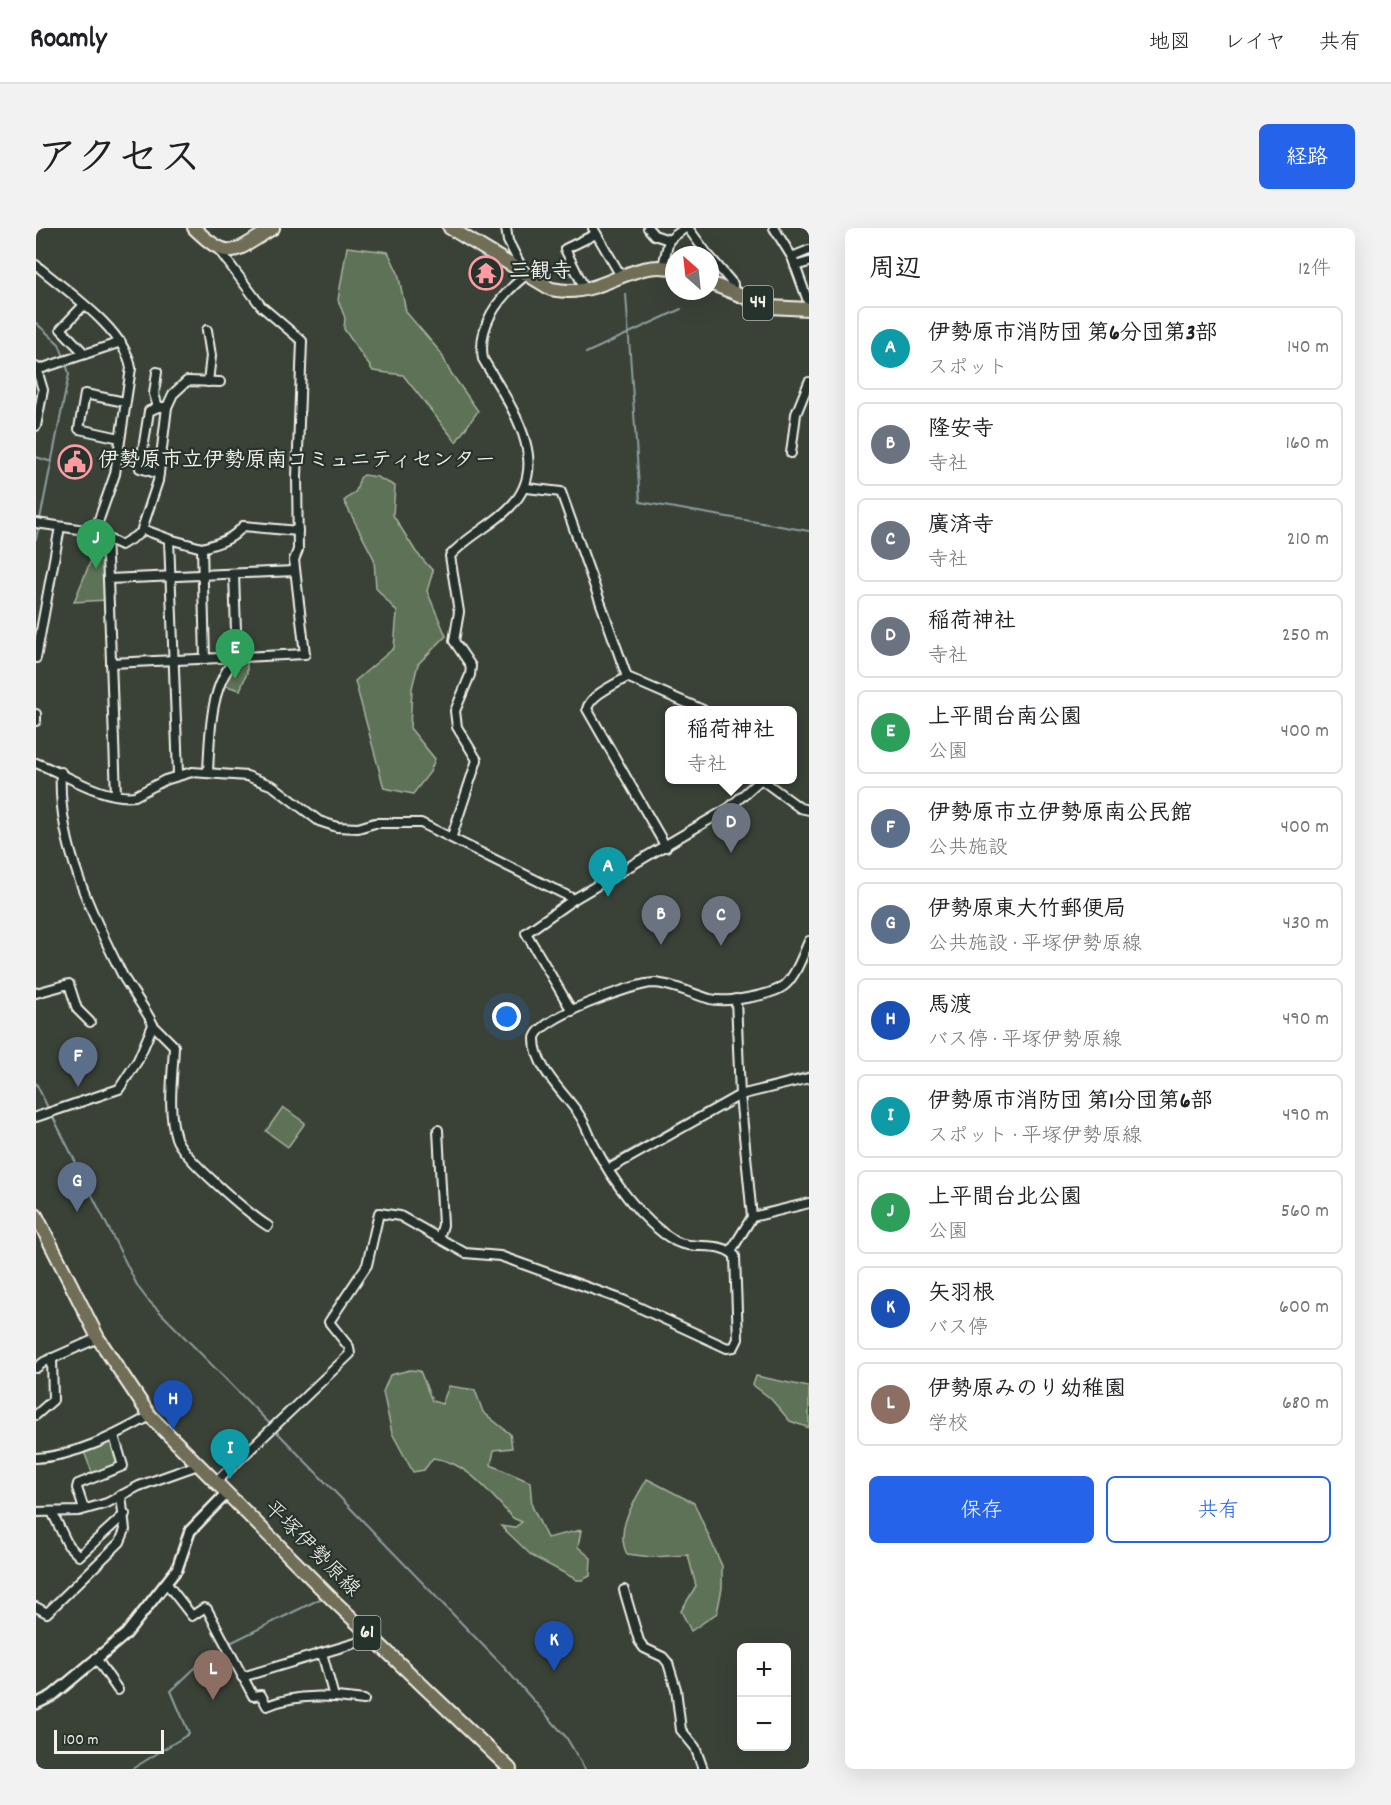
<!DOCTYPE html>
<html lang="ja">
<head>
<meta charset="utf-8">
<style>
  :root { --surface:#fff; --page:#f2f2f2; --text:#202124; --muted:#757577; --line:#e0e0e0; --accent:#2563eb }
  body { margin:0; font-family:Dekko,"Klee One",sans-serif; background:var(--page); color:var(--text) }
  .controls { position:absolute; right:18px; bottom:18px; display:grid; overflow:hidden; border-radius:9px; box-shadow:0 6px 24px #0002 }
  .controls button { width:54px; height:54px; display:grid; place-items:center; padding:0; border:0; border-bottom:2px solid var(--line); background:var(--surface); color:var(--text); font:30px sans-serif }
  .compass { position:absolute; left:629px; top:18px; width:54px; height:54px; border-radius:50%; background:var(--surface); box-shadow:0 6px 24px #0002; rotate:333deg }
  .scale { position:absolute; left:18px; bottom:15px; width:110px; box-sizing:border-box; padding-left:6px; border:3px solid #f4f1e8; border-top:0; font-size:16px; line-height:21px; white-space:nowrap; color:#f4f1e8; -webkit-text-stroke:4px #26332d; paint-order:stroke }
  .you { position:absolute; left:471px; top:789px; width:21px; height:21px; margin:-15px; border:4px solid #fff; border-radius:50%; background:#1a73e8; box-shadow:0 0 0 9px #1a73e833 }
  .badge { display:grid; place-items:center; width:39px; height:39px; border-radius:50%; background:var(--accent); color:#fff; font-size:20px; font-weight:700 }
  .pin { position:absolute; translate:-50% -50px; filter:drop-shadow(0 2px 3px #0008) }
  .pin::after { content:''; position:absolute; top:32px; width:21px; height:18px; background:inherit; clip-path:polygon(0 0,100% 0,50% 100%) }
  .popup { position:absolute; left:629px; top:478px; width:132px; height:78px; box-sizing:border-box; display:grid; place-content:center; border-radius:9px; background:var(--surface); filter:drop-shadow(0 2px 4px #0005); font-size:20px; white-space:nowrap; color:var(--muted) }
  .popup b { font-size:22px; color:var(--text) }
  .popup::after { content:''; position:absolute; left:50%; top:100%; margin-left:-12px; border:12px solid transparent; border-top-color:var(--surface) }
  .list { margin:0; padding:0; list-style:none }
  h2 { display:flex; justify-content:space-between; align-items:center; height:78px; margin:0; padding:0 24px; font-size:26px }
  h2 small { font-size:20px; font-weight:400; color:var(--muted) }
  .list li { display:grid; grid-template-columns:39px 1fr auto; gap:18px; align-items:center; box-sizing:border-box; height:84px; margin:0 12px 12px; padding:0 12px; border:2px solid var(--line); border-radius:9px }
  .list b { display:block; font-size:22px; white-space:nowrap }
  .list p { margin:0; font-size:20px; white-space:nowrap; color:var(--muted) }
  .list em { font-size:20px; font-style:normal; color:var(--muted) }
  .actions { display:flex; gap:12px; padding:18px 24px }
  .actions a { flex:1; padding:14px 0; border:2px solid var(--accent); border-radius:9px; text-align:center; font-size:21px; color:var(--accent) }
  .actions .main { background:var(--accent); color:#fff }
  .map { position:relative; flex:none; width:773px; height:1541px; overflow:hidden; border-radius:9px }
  header { display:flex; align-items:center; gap:36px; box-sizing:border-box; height:84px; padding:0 30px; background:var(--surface); border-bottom:2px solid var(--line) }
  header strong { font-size:28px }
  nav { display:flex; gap:33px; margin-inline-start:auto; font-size:21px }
  .intro { display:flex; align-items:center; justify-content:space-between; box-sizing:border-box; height:144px; padding:0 36px }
  h1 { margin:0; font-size:42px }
  .button { padding:15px 27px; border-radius:9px; background:var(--accent); color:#fff; font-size:21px; font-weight:700 }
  main { display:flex; gap:36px; padding:0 36px }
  aside { flex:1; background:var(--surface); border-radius:9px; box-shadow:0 6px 24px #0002 }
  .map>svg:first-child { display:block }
  .green { fill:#5d7256; stroke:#a8b29f; stroke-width:1.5 }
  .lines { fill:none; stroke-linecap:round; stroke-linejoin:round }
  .stream { stroke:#8c9e9e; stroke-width:2 }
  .minor-casing { stroke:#f4f1e8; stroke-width:12 }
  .tertiary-casing { stroke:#f4f1e8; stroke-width:14 }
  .primary-casing { stroke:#f4f1e8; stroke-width:16 }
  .minor { stroke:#26332d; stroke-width:8 }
  .tertiary { stroke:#26332d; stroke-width:9 }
  .primary { stroke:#716e59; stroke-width:12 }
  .labels { text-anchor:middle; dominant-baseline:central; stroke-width:4.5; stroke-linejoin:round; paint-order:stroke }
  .shield { fill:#26332d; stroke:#b6b8b0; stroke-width:1.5 }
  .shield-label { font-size:20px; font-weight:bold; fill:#f4f1e8 }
  .poi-label { font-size:21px; font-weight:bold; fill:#f4f1e8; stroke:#26332d; text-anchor:start }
  .street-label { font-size:21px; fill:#f4f1e8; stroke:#26332d }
</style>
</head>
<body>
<header>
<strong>Roamly</strong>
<nav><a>地図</a><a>レイヤ</a><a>共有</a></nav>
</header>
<div class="intro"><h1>アクセス</h1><a class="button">経路</a></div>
<main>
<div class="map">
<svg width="773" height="1541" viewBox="0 0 773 1541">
  <rect width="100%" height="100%" fill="#3a4238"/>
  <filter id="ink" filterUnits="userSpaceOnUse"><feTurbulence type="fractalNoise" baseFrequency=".0167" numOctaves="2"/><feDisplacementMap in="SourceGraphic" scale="12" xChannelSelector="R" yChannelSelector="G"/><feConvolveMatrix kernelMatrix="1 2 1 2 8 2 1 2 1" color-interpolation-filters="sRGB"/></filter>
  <g filter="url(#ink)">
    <!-- green -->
    <g class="green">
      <path d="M311 19 352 24 362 45 370 84 405 125 413 142 442 183 420 214 367 147 337 143 308 101 309 90 302 72Z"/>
      <path d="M328 247 341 249 359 258 357 287 380 324 397 343 391 363 410 408 382 436 376 460 374 500 399 531 394 544 377 566 348 560 319 453 358 420 361 384 340 360 338 331 308 273 320 263 324 250Z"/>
      <path d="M64 310H68L70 372 38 374Z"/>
      <path d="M211 432V445L204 462 187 457C192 444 195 432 211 432Z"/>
      <path d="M247 879 269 895 252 919 230 903Z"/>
      <path d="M374 1142 384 1143 396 1173 406 1176 413 1158 439 1162 447 1184 474 1206 476 1220 458 1222 455 1237 494 1254 496 1278 511 1310 545 1302 542 1319 555 1330 554 1348 546 1352H541L496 1328 465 1298 478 1300 486 1294 477 1290C454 1266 432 1234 397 1230L388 1242 377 1244 356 1205 347 1164 354 1147Z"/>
      <path d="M720 1148 773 1159V1200L754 1193 734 1170 717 1157Z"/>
      <path d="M73 1211 77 1213 85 1234 57 1247 47 1221Z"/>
      <path d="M611 1251 658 1275 686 1338V1360L681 1385 655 1403 645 1383 660 1358 652 1327 615 1329 591 1326C578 1301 599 1273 611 1251Z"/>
    </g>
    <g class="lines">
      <!-- stream -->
      <g class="stream">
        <path d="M590 66 604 274 773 303"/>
        <path d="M0 95 23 116 28 129"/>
        <path d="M550 125 645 81"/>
        <path d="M5 191 8 173"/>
        <path d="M0 229 16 234"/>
        <path d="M0 311 33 146 30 135"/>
        <path d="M0 855 13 882"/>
        <path d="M16 887 102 1059 111 1071 235 1197"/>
        <path d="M573 934 699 864 773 844"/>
        <path d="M239 1202 465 1436 530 1509 549 1541"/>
        <path d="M192 1416 284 1371"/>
        <path d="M96 1541 151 1507 153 1505 135 1463 162 1437"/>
      </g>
      <!-- minor casing -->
      <g class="minor-casing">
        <g id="minor">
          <path d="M470 0 472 13 485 38 483 42"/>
          <path d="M557 0 585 48"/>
          <path d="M612 0 618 7 633 12"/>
          <path d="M652 0 672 27"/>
          <path d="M738 0 756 29 773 76"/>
          <path d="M674 29 697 56V64"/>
          <path d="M756 29 773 22"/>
          <path d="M0 37C29 62 89 101 95 140L79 246 61 297 56 303 0 295"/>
          <path d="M627 38 633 12 649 0"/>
          <path d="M759 38 773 34"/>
          <path d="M549 61 529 21 560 6"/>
          <path d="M47 78 25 101 49 126"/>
          <path d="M171 102 175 128 172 154"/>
          <path d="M0 139 7 162 0 198"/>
          <path d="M1 142 85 114"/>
          <path d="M121 144 118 166 122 179H131L122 253 106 301 133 311 142 546"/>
          <path d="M122 179 113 183 104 240 123 246"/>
          <path d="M131 179 137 166 151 153 184 154"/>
          <path d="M84 210 43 201 49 166 89 174"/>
          <path d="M755 225 760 186 773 154"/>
          <path d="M491 260 525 264 591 449 667 482"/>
          <path d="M133 311 166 320 169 431"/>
          <path d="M166 320C183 315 196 312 207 298L262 303"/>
          <path d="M72 351 70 310 85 317 103 306"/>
          <path d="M0 430 24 299"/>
          <path d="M75 435 269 426 258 332 262 322 261 249 266 113 225 78 183 22"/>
          <path d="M591 449C579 457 555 466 551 481L630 619"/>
          <path d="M0 486V493"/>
          <path d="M0 535C30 546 66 572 99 568L129 552 156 544 211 548 237 558 283 593 301 599 322 600 339 595H385L538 671 693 580 724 552"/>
          <path d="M172 544C174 509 173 456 201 430L198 347"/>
          <path d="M726 552 764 580 773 582"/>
          <path d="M80 567 72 351 259 343"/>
          <path d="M416 608 441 532 421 499 419 483 434 447 435 438 418 413 423 384 414 328C431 308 456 298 474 279 519 235 471 173 447 131 441 96 465 67 490 47"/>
          <path d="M0 765 33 756 41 781 54 794"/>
          <path d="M700 771 704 867 716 989"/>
          <path d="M536 783 490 705 538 671"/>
          <path d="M117 797 138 818C137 847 131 881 140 910 146 929 213 986 232 998"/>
          <path d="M0 889 83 861 102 832 117 797C116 791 94 760 88 750 56 688 21 615 25 544"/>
          <path d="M402 902 407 997 403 1010"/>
          <path d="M573 941 704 867 773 850"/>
          <path d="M695 1023 716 989 773 975"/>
          <path d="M0 1140 8 1134 62 1110"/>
          <path d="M0 1187 17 1172 16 1130"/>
          <path d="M0 1230C40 1228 80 1207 114 1188"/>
          <path d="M180 1254 314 1126 313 1119 293 1094 331 1037 343 985 364 988 429 1025 464 1028 587 1072 691 1120 698 1119 702 1111 699 1028C685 1012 657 1023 639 1013 605 993 576 952 558 917 553 907 550 897 544 888 530 866 499 841 499 811 499 791 598 755 618 755 637 756 656 766 674 771 690 775 736 768 749 757 760 747 767 727 773 713"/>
          <path d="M48 1281 41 1260 42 1256 87 1238 78 1208"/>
          <path d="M0 1284 43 1283 71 1275 103 1258 162 1237"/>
          <path d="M16 1284 32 1317 43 1328 89 1286"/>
          <path d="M131 1356 156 1388 168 1380 171 1381 217 1468 225 1467 231 1478C262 1465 296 1468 328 1472"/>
          <path d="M588 1362 603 1413 608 1420 627 1429 632 1435 640 1461 645 1502 659 1519 667 1541"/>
          <path d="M0 1379 11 1385 84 1314 89 1302 85 1267"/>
          <path d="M286 1425 298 1469"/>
          <path d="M60 1430 82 1462"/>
          <path d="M206 1449 323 1414 333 1407"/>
        </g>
      </g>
      <!-- tertiary casing -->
      <g class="tertiary-casing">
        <path id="tertiary" d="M0 1476 16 1468 90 1406 141 1341 154 1303 191 1265"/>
      </g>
      <!-- primary casing -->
      <g class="primary-casing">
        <g id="primary">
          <path d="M158 0C194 35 198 24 237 0"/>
          <path d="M414 0 515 61C521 62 527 63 533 63 570 63 601 31 638 41"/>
          <path d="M674 55 733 79 773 81"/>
          <path d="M0 987 62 1110 114 1188 297 1372 474 1541"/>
        </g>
      </g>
      <!-- minor -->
      <use href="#minor" class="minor"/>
      <!-- tertiary -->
      <use href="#tertiary" class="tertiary"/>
      <!-- primary -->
      <use href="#primary" class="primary"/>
    </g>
  </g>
  <!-- icons -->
  <defs>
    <g id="temple-ring" transform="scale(1.725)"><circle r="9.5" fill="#26332d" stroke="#ff9aa2" stroke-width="1.5"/><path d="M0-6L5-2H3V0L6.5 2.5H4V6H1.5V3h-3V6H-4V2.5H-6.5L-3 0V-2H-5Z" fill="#ff9aa2"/></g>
    <g id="civic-ring" transform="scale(1.725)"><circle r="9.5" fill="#26332d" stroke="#ff9aa2" stroke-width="1.5"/><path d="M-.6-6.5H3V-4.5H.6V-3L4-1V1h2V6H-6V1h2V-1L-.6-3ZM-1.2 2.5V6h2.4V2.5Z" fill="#ff9aa2"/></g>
  </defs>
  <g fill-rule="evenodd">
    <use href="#temple-ring" x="450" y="45"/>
    <use href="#civic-ring" x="39" y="234"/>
  </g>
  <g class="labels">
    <!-- shield labels -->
    <g class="shield">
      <rect x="707" y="58" width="30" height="34" rx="4.5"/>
      <rect x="317.5" y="1388" width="27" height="34" rx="4.5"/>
    </g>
    <g class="shield-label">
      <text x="722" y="75">44</text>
      <text x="331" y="1405">61</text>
    </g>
    <!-- poi labels -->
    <g class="poi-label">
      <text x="473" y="45">三観寺</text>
      <text x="62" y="234">伊勢原市立伊勢原南コミュニティセンター</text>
    </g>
    <!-- street labels -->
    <g class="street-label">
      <text transform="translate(275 1322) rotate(45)">平塚伊勢原線</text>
    </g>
  </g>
</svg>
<div class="controls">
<button>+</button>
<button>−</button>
</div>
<svg class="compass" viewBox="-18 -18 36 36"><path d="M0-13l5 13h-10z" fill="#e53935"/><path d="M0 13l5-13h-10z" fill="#757577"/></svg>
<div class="scale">100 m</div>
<div class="you"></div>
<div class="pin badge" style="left:572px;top:669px;background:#0f9aa8">A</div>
<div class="pin badge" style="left:625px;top:717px;background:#6b7280">B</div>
<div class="pin badge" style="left:685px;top:718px;background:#6b7280">C</div>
<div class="pin badge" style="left:695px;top:625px;background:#6b7280">D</div>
<div class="popup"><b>稲荷神社</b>寺社</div>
<div class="pin badge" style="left:199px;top:451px;background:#2e9e5b">E</div>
<div class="pin badge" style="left:42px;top:859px;background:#5c6f8a">F</div>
<div class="pin badge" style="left:41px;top:984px;background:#5c6f8a">G</div>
<div class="pin badge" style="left:137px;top:1202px;background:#1a4fb4">H</div>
<div class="pin badge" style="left:194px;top:1251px;background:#0f9aa8">I</div>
<div class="pin badge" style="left:60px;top:341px;background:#2e9e5b">J</div>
<div class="pin badge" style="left:518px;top:1443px;background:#1a4fb4">K</div>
<div class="pin badge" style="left:177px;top:1472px;background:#8d6e63">L</div>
</div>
<aside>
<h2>周辺<small>12件</small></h2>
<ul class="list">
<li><span class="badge" style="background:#0f9aa8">A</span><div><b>伊勢原市消防団 第6分団第3部</b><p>スポット</p></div><em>140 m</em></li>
<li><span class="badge" style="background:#6b7280">B</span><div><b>隆安寺</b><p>寺社</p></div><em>160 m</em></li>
<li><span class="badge" style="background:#6b7280">C</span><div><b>廣済寺</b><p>寺社</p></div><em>210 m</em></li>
<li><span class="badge" style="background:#6b7280">D</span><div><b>稲荷神社</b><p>寺社</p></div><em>250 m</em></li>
<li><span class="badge" style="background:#2e9e5b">E</span><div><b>上平間台南公園</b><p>公園</p></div><em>400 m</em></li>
<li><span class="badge" style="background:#5c6f8a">F</span><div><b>伊勢原市立伊勢原南公民館</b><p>公共施設</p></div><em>400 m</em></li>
<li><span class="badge" style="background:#5c6f8a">G</span><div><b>伊勢原東大竹郵便局</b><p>公共施設 · 平塚伊勢原線</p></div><em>430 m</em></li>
<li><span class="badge" style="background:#1a4fb4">H</span><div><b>馬渡</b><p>バス停 · 平塚伊勢原線</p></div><em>490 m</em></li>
<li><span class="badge" style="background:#0f9aa8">I</span><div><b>伊勢原市消防団 第1分団第6部</b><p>スポット · 平塚伊勢原線</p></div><em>490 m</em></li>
<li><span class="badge" style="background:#2e9e5b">J</span><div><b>上平間台北公園</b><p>公園</p></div><em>560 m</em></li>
<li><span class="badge" style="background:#1a4fb4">K</span><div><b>矢羽根</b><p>バス停</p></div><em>600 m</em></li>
<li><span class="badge" style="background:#8d6e63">L</span><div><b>伊勢原みのり幼稚園</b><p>学校</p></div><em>680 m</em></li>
</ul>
<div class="actions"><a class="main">保存</a><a>共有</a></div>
</aside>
</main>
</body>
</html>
